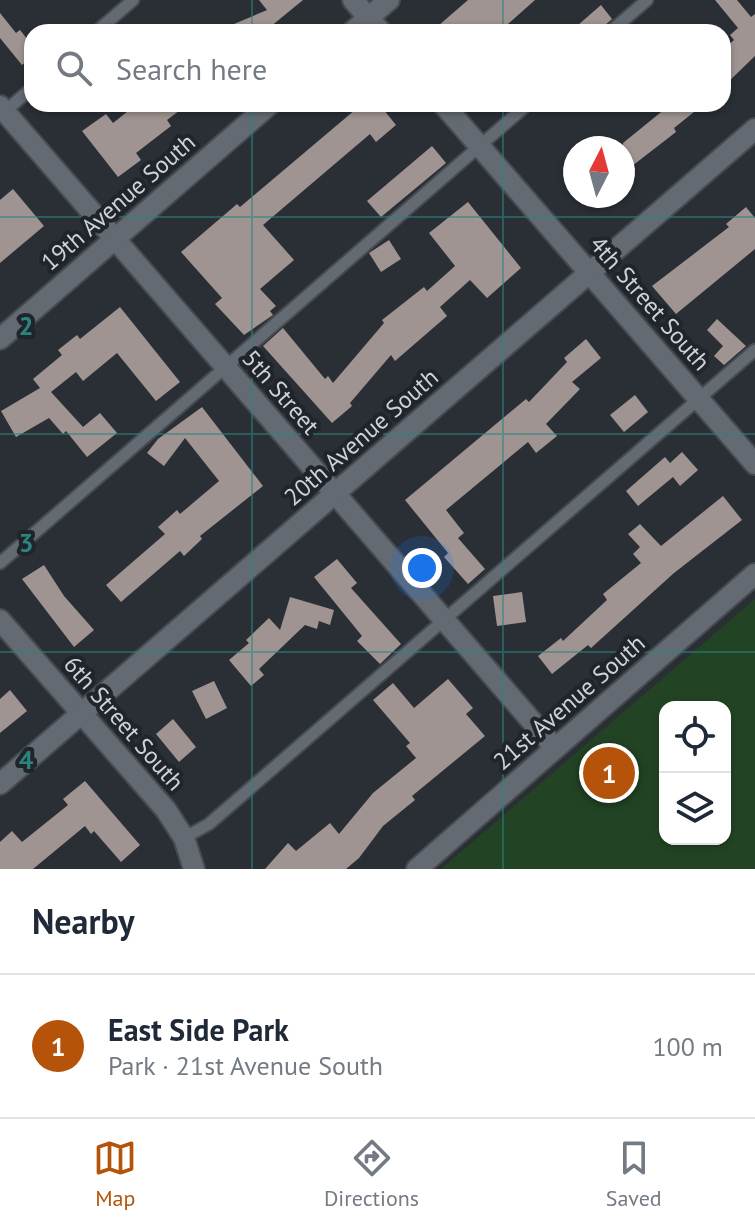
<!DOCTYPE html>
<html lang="en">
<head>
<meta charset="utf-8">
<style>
  :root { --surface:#fff; --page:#f2f2f3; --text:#1f2937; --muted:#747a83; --line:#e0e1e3; --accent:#b45309 }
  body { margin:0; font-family:"PT Sans",sans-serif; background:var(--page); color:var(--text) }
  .controls { position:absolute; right:24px; bottom:24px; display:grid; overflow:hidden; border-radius:16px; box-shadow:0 2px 6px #0004 }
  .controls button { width:72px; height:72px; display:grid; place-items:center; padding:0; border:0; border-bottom:2px solid var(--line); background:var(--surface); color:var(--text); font:40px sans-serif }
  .compass { position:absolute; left:563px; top:136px; width:72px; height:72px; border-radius:50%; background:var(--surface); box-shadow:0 2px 6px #0004; rotate:6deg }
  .you { position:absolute; left:422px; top:568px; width:28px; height:28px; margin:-20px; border:6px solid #fff; border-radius:50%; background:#1a73e8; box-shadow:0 0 0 12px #1a73e833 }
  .badge { display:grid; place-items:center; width:52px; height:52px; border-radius:50%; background:var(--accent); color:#fff; font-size:26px; font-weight:700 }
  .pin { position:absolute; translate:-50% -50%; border:4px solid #fff; box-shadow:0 2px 8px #0006 }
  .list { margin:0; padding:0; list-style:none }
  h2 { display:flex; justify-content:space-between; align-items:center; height:104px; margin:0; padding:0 32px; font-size:34px }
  h2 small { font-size:26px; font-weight:400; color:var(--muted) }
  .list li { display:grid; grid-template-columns:52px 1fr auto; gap:24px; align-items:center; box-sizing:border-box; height:144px; padding:0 32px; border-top:2px solid var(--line) }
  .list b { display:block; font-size:30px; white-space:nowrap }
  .list p { margin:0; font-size:26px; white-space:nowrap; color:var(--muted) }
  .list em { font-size:26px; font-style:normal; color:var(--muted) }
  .icon { flex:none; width:44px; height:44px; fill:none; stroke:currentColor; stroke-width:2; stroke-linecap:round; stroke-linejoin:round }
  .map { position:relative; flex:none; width:755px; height:869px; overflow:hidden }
  .search { position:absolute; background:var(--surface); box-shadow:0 2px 6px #0004; left:24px; right:24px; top:24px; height:88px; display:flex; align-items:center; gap:20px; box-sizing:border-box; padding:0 28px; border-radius:24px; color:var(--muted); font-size:30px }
  .sheet { height:248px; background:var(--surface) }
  nav { display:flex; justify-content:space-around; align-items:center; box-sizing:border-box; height:112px; border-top:2px solid var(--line); background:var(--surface); font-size:22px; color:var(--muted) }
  nav a { display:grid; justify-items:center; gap:4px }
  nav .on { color:var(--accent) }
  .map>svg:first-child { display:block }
  .green { fill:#224424; fill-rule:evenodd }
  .building { fill:#9f9491 }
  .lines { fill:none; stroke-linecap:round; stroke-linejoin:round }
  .lane-casing { stroke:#474b51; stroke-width:15 }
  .street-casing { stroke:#474b51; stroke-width:24 }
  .lane { stroke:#646a71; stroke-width:11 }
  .street { stroke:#646a71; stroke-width:20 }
  .grid { fill:none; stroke:#2c847e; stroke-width:2; stroke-opacity:0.55 }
  .labels { text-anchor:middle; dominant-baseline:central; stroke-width:8; stroke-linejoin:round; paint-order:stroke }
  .street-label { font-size:24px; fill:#cfd2d6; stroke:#20252c }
  .grid-label { font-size:26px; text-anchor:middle; font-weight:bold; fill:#2c847e; stroke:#20252c; stroke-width:8; stroke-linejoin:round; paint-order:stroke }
</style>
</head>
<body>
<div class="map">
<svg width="755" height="869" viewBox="0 0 755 869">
  <rect width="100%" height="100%" fill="#2a2f36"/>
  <!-- green -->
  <path class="green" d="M755 599V869H441ZM665 707H725V839H665Z"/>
  <!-- building -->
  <g class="building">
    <path d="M259 0H303L264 32H215L267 10Z"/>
    <path d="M468 0H535L499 32H431Z"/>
    <path d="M715 0H737L751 17 755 14V56L723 87V50L734 40 730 35 738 28Z"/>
    <path d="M601 5 612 19 603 27 597 32H570Z"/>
    <path d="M0 13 16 33 20 30 32 45V57L22 65 0 38Z"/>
    <path d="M137 104H188L167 120 171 126 136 153 141 160 118 177 82 131 106 114 113 123Z"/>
    <path d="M362 104H379L396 125 376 142 370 134 263 225 294 260 260 289 276 306 270 311 273 315 244 335 215 304 222 298 181 252 237 204 240 207Z"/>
    <path d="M671 104H704L674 128 676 132 623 173V143Z"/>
    <path d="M432 146 446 163 381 217 367 201Z"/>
    <path d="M13 189 44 226 0 263V200Z"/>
    <path d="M468 202 521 268 487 298 470 280 440 307 447 316 395 361 391 355 350 403 352 406 332 423 263 346 283 328 325 379 328 376 333 383 384 323 382 320 424 287 427 291 455 266 429 233Z"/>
    <path d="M746 207 755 218V249L676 314 652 286 729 227 726 224Z"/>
    <path d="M389 240 401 259 381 272 369 253Z"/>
    <path d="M120 307 180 382 156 401 117 353 83 381 76 372 51 392 83 427 100 413 117 433 87 457 66 431 63 434 49 418 16 437 1 411 40 388 33 379 62 355 58 350 77 335 80 339Z"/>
    <path d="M717 319 746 346 724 365 714 356 723 346 707 330Z"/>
    <path d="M586 339 601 358 572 382 580 389 546 424 557 436 536 453 528 442 446 510 464 533 458 538 485 569 468 584 444 557 448 553 405 500 526 399 529 402 567 362 564 358Z"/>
    <path d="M635 395 648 412 624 432 610 415Z"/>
    <path d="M202 407 263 486 200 536 202 539 184 556 180 551 121 602 106 585 165 534 158 527 177 510 180 514 219 481 185 438 164 466 147 453 158 439Z"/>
    <path d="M682 452 698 470 680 486 673 477 638 506 626 491 665 457 670 463Z"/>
    <path d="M723 496 742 520 674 573 591 648 588 645 552 674 538 656 561 638 563 641 607 600 603 594 641 563 633 554 640 547 628 534 640 524 661 546Z"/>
    <path d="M337 559 357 583 351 588 401 644 380 664 357 641 362 636 314 577Z"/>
    <path d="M44 565 64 596 94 630 74 647 22 579Z"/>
    <path d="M522 592 526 622 497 626 493 596Z"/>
    <path d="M290 597 334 610 330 625 319 621 317 629 305 625 259 669 264 675 251 686 229 660 249 643 246 640 269 618 280 630Z"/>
    <path d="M448 679 473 708 466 714 485 736 412 796 415 800 383 826 359 858 346 869H265L288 843 296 851 330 823 339 834 373 793 416 758 406 746 410 743 373 700 393 683 414 708Z"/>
    <path d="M214 681 227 708 206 719 192 691Z"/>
    <path d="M10 690 27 711 0 733V699Z"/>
    <path d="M173 719 196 747 179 762 156 734Z"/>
    <path d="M85 781 140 845 121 862 94 831 91 834 85 826 33 869H0V842L12 831 22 842 68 805 63 799Z"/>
  </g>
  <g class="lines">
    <!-- lane casing -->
    <g class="lane-casing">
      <g id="lane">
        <path d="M96 32 133 0"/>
        <path d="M610 32 647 0"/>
        <path d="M3 113 32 88"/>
        <path d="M0 563 528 104"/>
        <path d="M184 838 209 824 755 350"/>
      </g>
    </g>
    <!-- street casing -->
    <g class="street-casing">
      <g id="street">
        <path d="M353 0 381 32"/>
        <path d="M352 32 389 0"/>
        <path d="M443 104 755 464"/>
        <path d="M0 106 555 748"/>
        <path d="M0 339 270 104"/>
        <path d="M0 620 166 810 184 838 194 869"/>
        <path d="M0 784 755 129"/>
        <path d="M417 869 755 574"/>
      </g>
    </g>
    <!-- lane -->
    <use href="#lane" class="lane"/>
    <!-- street -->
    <use href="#street" class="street"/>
  </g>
  <!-- grid -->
  <path class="grid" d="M252 0V32M503 0V32M252 104V869M503 104V869M0 217H755M0 434H755M0 652H755"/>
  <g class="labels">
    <!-- street labels -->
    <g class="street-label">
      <text transform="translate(118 202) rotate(-41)">19th Avenue South</text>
      <text transform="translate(650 303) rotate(49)">4th Street South</text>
      <text transform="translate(281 392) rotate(49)">5th Street</text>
      <text transform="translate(361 437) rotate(-41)">20th Avenue South</text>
      <text transform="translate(569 702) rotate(-41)">21st Avenue South</text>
      <text transform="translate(124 723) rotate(49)">6th Street South</text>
    </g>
  </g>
  <g class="grid-label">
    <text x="26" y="335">2</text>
    <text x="26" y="552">3</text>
    <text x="26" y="769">4</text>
  </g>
</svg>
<div class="controls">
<button><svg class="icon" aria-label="locate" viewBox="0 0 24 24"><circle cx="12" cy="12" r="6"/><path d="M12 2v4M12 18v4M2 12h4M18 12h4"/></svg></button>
<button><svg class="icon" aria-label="layers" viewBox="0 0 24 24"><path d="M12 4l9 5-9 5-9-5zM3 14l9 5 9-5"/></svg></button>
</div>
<svg class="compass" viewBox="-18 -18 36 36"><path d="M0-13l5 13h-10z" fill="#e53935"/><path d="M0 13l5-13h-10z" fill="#747a83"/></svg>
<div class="you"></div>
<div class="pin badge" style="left:609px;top:773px">1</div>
<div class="search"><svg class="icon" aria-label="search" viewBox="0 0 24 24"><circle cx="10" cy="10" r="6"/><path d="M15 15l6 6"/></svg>Search here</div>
</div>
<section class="sheet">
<h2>Nearby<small></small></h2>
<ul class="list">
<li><span class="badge">1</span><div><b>East Side Park</b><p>Park · 21st Avenue South</p></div><em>100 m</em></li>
</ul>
</section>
<nav>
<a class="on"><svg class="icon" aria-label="map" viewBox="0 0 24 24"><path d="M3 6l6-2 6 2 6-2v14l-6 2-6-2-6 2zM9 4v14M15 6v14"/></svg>Map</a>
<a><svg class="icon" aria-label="directions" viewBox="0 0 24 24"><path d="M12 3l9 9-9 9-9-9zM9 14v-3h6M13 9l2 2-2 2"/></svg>Directions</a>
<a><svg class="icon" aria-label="saved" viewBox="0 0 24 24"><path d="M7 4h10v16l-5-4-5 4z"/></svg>Saved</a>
</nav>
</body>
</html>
